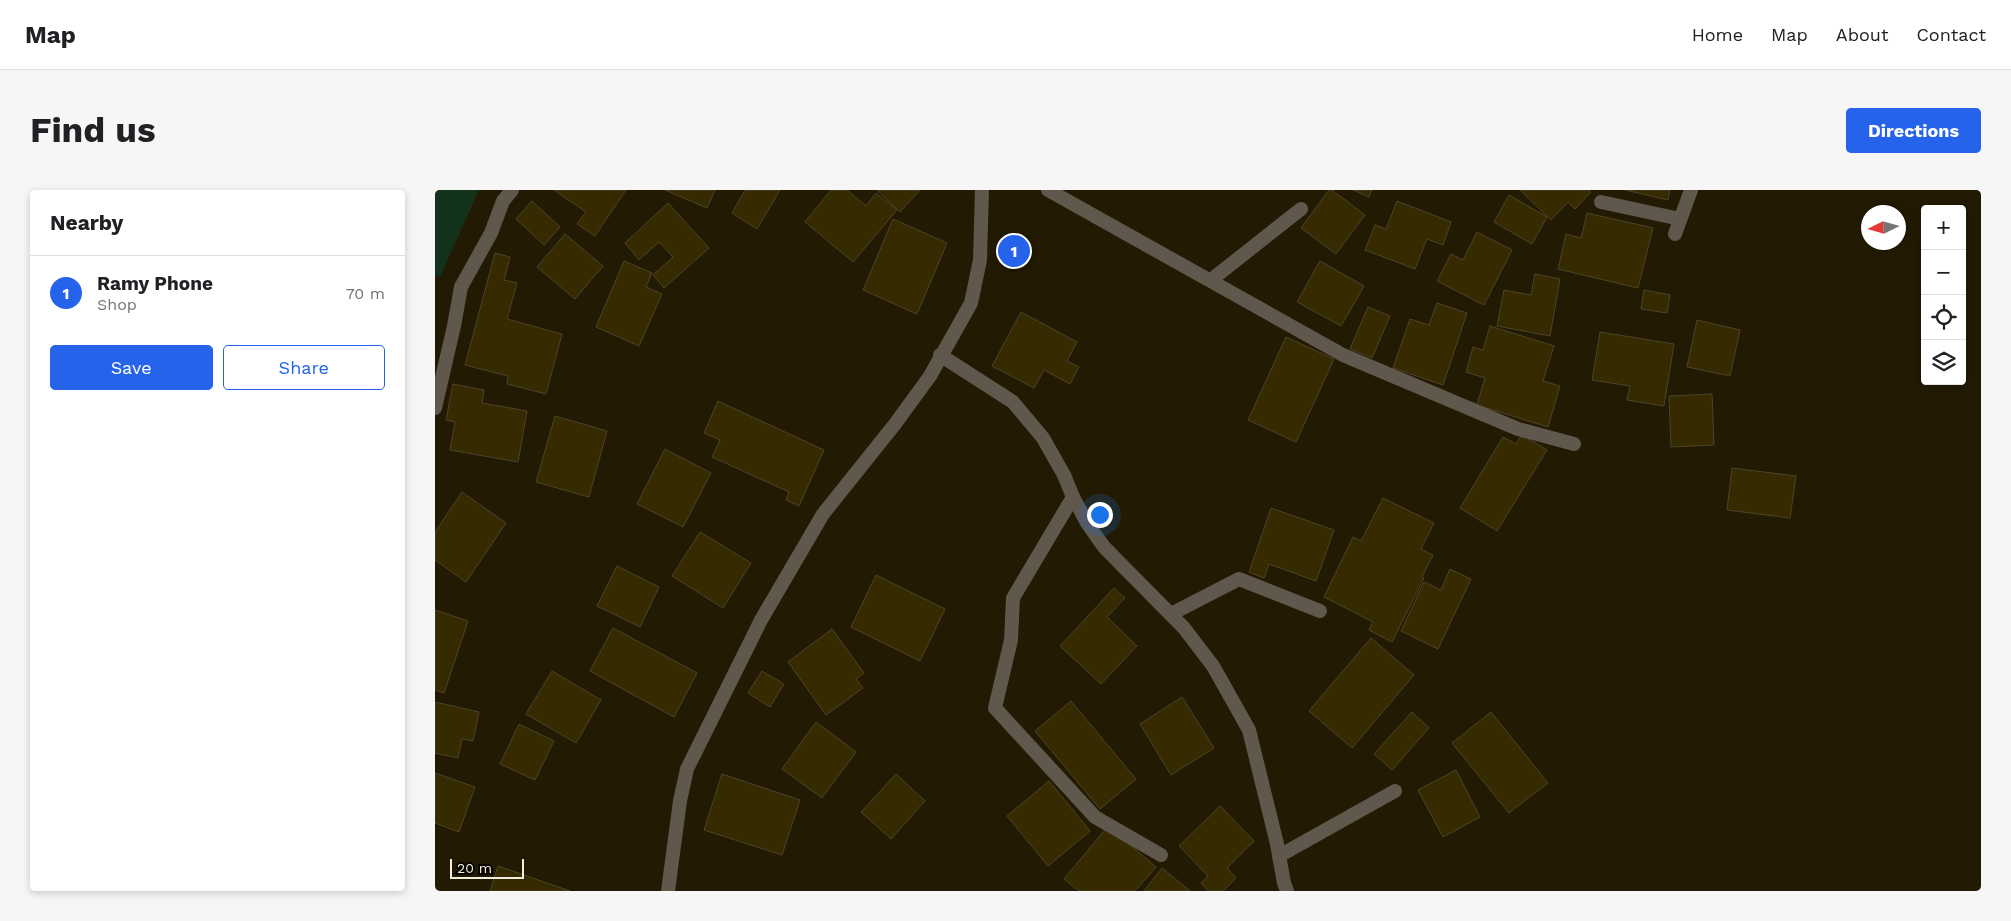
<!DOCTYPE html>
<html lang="en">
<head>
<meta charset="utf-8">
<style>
  :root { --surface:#fff; --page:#f6f6f6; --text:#202124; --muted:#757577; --line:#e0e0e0; --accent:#2563eb }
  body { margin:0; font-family:"Work Sans",sans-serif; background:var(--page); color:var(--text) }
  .controls { position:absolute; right:15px; top:15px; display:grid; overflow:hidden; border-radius:5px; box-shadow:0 2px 8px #0003 }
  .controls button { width:45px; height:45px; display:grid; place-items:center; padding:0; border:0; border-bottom:1px solid var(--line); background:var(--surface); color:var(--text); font:25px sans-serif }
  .compass { position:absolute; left:1426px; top:15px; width:45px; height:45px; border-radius:50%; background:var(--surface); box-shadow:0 2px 8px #0003; rotate:265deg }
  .scale { position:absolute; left:15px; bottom:12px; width:74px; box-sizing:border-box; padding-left:5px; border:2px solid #f2edde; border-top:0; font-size:14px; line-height:18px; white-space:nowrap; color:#f2edde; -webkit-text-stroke:4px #090601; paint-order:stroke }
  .you { position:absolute; left:664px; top:324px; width:18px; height:18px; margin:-12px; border:4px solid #fff; border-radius:50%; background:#1a73e8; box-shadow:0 0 0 8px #1a73e833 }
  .badge { display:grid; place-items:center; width:32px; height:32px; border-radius:50%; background:var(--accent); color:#fff; font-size:16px; font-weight:700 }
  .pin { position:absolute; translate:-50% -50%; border:2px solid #fff; box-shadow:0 1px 5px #0006 }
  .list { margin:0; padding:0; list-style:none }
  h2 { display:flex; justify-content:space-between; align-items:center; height:65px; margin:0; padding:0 20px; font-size:21px }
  h2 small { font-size:16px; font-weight:400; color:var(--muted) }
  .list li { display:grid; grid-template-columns:32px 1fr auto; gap:15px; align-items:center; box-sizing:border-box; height:75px; padding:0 20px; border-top:1px solid var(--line) }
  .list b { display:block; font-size:19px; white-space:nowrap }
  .list p { margin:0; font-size:16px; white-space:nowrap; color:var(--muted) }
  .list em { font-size:16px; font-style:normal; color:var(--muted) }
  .actions { display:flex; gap:10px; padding:15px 20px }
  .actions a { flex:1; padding:11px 0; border:1px solid var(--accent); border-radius:5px; text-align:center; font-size:18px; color:var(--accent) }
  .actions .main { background:var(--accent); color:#fff }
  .icon { flex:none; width:28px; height:28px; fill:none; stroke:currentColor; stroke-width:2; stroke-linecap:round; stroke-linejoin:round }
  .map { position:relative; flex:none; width:1546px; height:701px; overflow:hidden; border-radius:5px }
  header { display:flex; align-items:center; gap:30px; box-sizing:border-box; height:70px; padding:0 25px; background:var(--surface); border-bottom:1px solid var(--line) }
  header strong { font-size:24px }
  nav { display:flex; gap:28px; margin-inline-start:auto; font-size:18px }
  .intro { display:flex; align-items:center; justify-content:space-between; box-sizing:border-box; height:120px; padding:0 30px }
  h1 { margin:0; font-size:35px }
  .button { padding:12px 22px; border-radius:5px; background:var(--accent); color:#fff; font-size:18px; font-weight:700 }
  main { display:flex; gap:30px; padding:0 30px }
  aside { flex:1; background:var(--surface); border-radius:5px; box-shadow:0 2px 8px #0003 }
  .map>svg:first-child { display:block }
  .green { fill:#13321c }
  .building { fill:#362a00; stroke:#4d442a }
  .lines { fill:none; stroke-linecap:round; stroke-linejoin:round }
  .minor { stroke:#60574d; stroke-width:14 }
</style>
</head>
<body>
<header>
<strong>Map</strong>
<nav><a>Home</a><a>Map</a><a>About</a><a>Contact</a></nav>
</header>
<div class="intro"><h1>Find us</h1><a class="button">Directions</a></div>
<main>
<aside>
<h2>Nearby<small></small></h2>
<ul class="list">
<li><span class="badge">1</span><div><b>Ramy Phone</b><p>Shop</p></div><em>70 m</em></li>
</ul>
<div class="actions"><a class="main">Save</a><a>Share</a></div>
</aside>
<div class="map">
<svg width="1546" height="701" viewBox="0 0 1546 701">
  <rect width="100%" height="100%" fill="#221a02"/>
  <!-- green -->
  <path class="green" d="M0 0H44L5 87 0 85Z"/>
  <!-- building -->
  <g class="building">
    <path d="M119 0H191L160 46 142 34 151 22Z"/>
    <path d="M230 0H280L272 18Z"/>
    <path d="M310 0H345L322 39 297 23Z"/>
    <path d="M396 0H412L431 16 441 3 462 20 418 72 370 32Z"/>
    <path d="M442 0H485L465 22Z"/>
    <path d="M894 0H897L930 25 901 64 866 38Z"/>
    <path d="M918 0H937L934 7Z"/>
    <path d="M1085 0H1154L1156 2 1140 19 1133 12 1116 30Z"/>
    <path d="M1190 0H1235L1233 10Z"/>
    <path d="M1074 5 1112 27 1097 54 1059 32Z"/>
    <path d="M97 11 125 37 109 55 81 29Z"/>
    <path d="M962 11 1016 32 1008 55 992 49 980 79 930 60 940 35 951 39Z"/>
    <path d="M233 13 274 58 229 98 218 85 238 67 224 52 204 70 190 53Z"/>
    <path d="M1152 23 1218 38 1203 98 1123 79 1131 44 1146 48Z"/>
    <path d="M458 29 512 53 482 124 428 100Z"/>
    <path d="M1042 42 1077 60 1049 115 1002 91 1016 64 1028 70Z"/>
    <path d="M130 44 168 76 140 109 102 77Z"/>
    <path d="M60 63 75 67 69 90 82 93 72 129 127 144 111 204 72 194 73 186 30 175Z"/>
    <path d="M189 71 217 83 211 97 227 104 204 156 161 137Z"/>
    <path d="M885 71 929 96 906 136 862 112Z"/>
    <path d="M1100 84 1125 89 1115 146 1062 136 1069 100 1096 105Z"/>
    <path d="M1209 100 1235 105 1232 123 1206 119Z"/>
    <path d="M1002 113 1032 123 1008 195 958 178 975 129 994 135Z"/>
    <path d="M933 117 955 126 937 168 915 159Z"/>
    <path d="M586 122 642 152 632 171 644 177 635 194 609 180 599 198 557 176Z"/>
    <path d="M1262 130 1305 140 1295 186 1252 177Z"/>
    <path d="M1055 136 1119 156 1108 191 1125 196 1113 237 1042 215 1050 188 1031 182 1038 157 1048 160Z"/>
    <path d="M1165 142 1239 154 1229 216 1192 210 1195 196 1157 190Z"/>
    <path d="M851 147 899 169 861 252 813 230Z"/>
    <path d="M18 194 49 200 47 213 92 221 83 272 15 260 20 232 11 230Z"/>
    <path d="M1277 204 1279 255 1236 257 1234 206Z"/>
    <path d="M283 211 389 260 364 316 351 310 354 302 277 267 285 250 269 243Z"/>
    <path d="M120 226 172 241 154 307 101 292Z"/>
    <path d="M1087 245 1112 260 1062 341 1025 318 1068 247 1081 254Z"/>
    <path d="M230 259 276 283 248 337 202 314Z"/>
    <path d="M1297 278 1361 286 1355 328 1292 320Z"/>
    <path d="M27 302 71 333 31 392 0 370V342Z"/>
    <path d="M948 308 999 333 986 359 998 365 987 387 989 388 957 452 934 440 938 432 889 407 918 347 926 351Z"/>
    <path d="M836 318 899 340 881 391 834 374 829 388 814 382Z"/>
    <path d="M265 342 316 373 288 418 237 386Z"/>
    <path d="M182 376 224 397 205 437 162 416Z"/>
    <path d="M1015 379 1036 389 1003 459 966 441 989 392 1006 400Z"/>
    <path d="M441 385 510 419 485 471 416 437Z"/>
    <path d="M679 398 690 408 672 427 702 456 666 494 625 456Z"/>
    <path d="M0 420 33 431 9 503 0 500Z"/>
    <path d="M178 438 262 483 239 527 155 481Z"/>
    <path d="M397 439 429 483 421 489 428 498 391 525 353 472Z"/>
    <path d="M936 448 979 485 917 558 874 521Z"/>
    <path d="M117 481 166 510 141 553 91 524Z"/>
    <path d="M327 481 349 494 335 517 313 503Z"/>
    <path d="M747 507 779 558 736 585 705 534Z"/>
    <path d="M636 511 701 589 665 619 600 541Z"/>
    <path d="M0 512 44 522 38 551 27 549 23 568 0 563Z"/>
    <path d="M977 522 994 538 957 580 939 564Z"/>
    <path d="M1056 522 1113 593 1074 623 1017 553Z"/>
    <path d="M381 532 421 562 387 608 347 579Z"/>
    <path d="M84 534 119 551 100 590 65 574Z"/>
    <path d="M1021 580 1045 627 1008 647 983 600Z"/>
    <path d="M0 583 40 597 24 642 0 633Z"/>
    <path d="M287 584 365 610 347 665 269 640Z"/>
    <path d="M461 584 490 611 456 649 426 622Z"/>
    <path d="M614 591 655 641 613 676 572 626Z"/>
    <path d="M785 616 819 651 792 678 801 688 788 701H773L766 693 773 686 744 656Z"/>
    <path d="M673 636 721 677 700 701H644L629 689Z"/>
    <path d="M63 676 135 701H55Z"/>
    <path d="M727 678 755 701H709Z"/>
  </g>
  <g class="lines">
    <!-- minor -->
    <g class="minor">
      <path d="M613 0 908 165 1083 239 1139 254"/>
      <path d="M1166 12 1245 29"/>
      <path d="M1240 44 1256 0"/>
      <path d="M776 90 866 19"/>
      <path d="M505 165 578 212 608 248 629 285 638 307 652 333 669 357 749 438 778 476 814 540 842 654 849 693 852 701"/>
      <path d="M0 218 19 136 26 97 56 43 68 11 77 0"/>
      <path d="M638 307 578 408 576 450 560 518 660 627 726 665"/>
      <path d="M736 424 804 389 885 421"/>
      <path d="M844 666 960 601"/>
      <path d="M233 701 245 611 252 579 326 430 388 324 460 234 495 186 536 113 545 70 547 0"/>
    </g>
  </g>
</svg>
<div class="controls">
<button>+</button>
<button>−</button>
<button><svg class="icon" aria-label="locate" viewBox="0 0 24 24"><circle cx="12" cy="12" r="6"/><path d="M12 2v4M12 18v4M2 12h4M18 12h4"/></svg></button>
<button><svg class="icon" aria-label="layers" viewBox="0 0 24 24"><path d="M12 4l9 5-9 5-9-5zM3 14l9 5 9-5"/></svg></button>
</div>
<svg class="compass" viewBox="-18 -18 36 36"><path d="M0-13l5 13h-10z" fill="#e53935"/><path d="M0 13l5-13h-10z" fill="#757577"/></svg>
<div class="scale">20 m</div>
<div class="you"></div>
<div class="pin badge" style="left:579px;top:61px">1</div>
</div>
</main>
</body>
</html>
